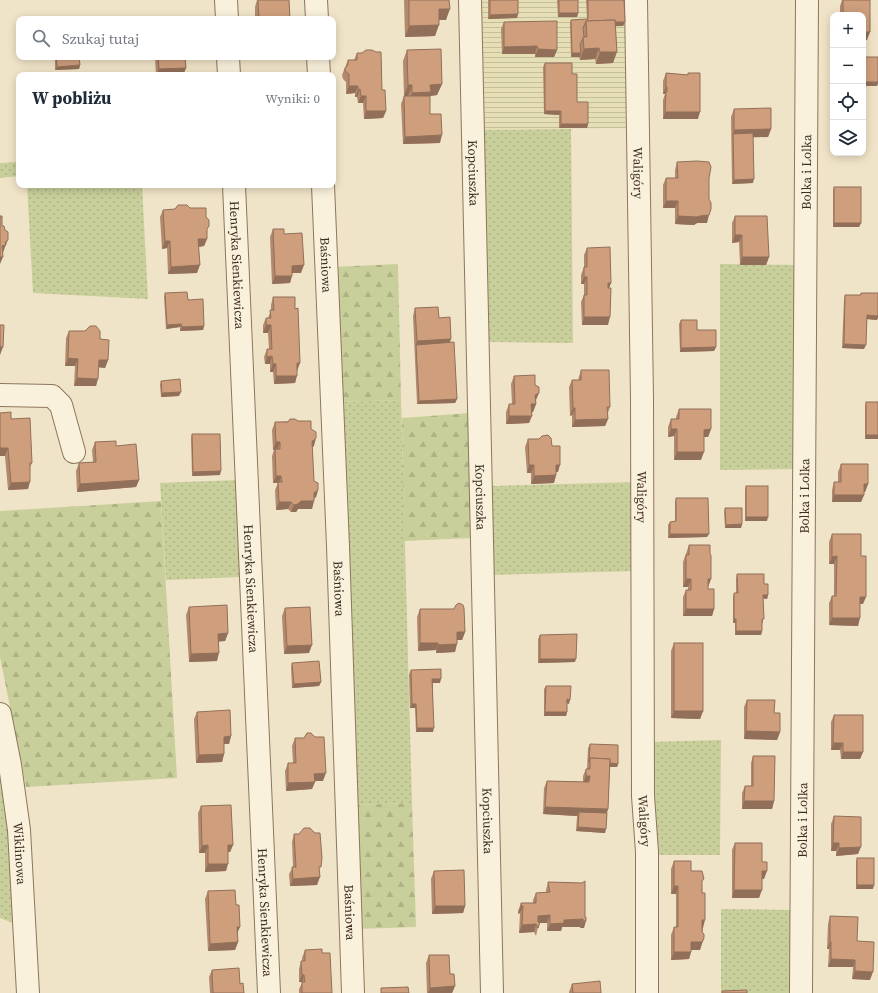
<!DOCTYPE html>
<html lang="pl">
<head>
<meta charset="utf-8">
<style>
  :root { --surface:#fff; --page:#f2f2f3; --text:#1f2937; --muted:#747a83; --line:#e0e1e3 }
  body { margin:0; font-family:"Source Serif 4",serif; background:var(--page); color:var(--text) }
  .controls { position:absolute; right:12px; top:12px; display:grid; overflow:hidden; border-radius:8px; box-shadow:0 2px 10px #0003 }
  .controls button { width:36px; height:36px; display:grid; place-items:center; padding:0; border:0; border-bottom:1px solid var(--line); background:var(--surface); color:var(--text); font:20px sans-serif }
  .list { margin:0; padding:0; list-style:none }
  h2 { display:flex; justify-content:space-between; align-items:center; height:52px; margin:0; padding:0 16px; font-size:17px }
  h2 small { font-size:13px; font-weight:400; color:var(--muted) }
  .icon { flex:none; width:22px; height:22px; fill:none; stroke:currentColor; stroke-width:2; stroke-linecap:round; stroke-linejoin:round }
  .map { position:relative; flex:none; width:878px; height:993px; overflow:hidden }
  .search { position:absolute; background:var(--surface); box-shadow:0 2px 10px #0003; left:16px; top:16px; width:320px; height:44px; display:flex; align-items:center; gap:10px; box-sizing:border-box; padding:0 14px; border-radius:8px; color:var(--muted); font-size:15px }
  .panel { position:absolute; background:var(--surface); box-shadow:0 2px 10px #0003; left:16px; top:72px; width:320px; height:116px; border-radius:8px }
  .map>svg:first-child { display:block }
  .farmland { fill:url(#farmland-rules) }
  .green { fill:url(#green-dots) }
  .forest { fill:url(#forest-firs) }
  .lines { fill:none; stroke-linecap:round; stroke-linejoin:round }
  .minor-casing { stroke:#8d765c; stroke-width:24 }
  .minor { stroke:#faf1dc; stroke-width:22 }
  .wall { fill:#b2896c }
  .shaded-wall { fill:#916f58 }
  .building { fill:#cf9f7d; stroke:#916f58 }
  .labels { text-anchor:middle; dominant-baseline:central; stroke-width:3.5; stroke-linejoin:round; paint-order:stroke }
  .street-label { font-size:13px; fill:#3d2e20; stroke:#f7eed8 }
</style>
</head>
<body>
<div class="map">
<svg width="878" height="993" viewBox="0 0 878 993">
  <defs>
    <pattern id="farmland-rules" width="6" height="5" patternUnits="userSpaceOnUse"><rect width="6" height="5" fill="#e6deb5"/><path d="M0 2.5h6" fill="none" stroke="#c6bf9b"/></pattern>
    <pattern id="green-dots" width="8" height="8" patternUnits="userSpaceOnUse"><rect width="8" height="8" fill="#c9cf9b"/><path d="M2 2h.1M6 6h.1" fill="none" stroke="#aeb285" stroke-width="1.8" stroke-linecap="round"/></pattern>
    <pattern id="forest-firs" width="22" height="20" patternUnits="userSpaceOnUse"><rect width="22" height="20" fill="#c9cf9b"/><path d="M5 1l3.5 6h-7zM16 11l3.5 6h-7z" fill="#aeb285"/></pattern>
  </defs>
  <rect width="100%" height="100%" fill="#f0e4c8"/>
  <!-- farmland -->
  <path class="farmland" d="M477 0H631L632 128 479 130Z"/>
  <!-- green -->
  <g class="green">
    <path d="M571 129 573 343 486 342 479 130Z"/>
    <path d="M19 162V176L0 178V163Z"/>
    <path d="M27 185H142L148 299 33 293Z"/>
    <path d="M720 264 796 265 794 469 720 470Z"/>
    <path d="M401 400 412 803 352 805 337 402Z"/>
    <path d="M237 480 240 577 166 580 160 483Z"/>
    <path d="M636 482 637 571 492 575 489 486Z"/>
    <path d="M721 740 720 855H653L648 742Z"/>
    <path d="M0 779 5 780 13 923 0 918Z"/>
    <path d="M721 909 791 910V993H721Z"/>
  </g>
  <!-- forest -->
  <g class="forest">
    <path d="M398 264 401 400 337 402 332 267Z"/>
    <path d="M470 413 473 538 404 541 402 418Z"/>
    <path d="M161 501 177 778 26 787 0 657V511Z"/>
    <path d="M412 803 416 927 356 929 352 805Z"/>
  </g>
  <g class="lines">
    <!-- minor casing -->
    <g class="minor-casing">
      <g id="minor">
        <path d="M226 0 227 19"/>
        <path d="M316 0 317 19"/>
        <path id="s1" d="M470 0 492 993"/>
        <path id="s2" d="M636 0 642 398 643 796 647 852V993"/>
        <path d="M228 57 229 75"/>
        <path d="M318 57 319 75"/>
        <path id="s3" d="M234 185 269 993"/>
        <path id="s4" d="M323 185 338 546 353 993"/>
        <path d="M0 395 52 396 61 405 74 452"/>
        <path id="s5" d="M0 714 10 765 19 830 28 993"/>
        <path id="s6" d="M801 993 807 0"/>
      </g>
    </g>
    <!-- minor -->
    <use href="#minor" class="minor"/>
  </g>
  <!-- wall -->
  <g class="wall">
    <path d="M257 0H289L290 19H255V7Z"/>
    <path d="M404 0H449L446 20H439L435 36 405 37Z"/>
    <path d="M488 0H518L517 18 488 19Z"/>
    <path d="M557 0H578V13L577 17H558Z"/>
    <path d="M586 0H624L625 22 623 26H616L613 63 596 64 595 59 580 60 579 57H571L570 23 571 20 587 19Z"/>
    <path d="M842 0H870L867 40H863V15H840V6Z"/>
    <path d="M504 22 557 50 554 57H535V54H502L501 29Z"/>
    <path d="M407 50 442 84 437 95 430 96V114L440 143 403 144 401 104 404 96 403 61Z"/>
    <path d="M357 53 382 90 386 111 383 118 364 119 363 103H358L357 97H355V93L346 94V82L343 79 342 75 348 60H354Z"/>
    <path d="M55 57H79L80 65 79 69 55 70Z"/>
    <path d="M155 57H185L186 68 183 75H156Z"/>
    <path d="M545 63 572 74 577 102 588 124 587 128H559V115L544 114 543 67Z"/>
    <path d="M666 73 688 75V73L698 119H663V100L665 94H663V81Z"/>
    <path d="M734 109 771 129 768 137H753V183L732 184 731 117Z"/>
    <path d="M677 162 709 178 707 223H697L694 225 675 224V208H663V185L666 178H675V170Z"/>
    <path d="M834 187 861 223 859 227H833V190Z"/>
    <path d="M190 208 206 217 207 239 204 246 199 247 197 273 168 274 167 248 162 249 160 217 163 210Z"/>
    <path d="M735 216 769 257 766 265H740L739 242 732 243V223Z"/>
    <path d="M273 229 284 234 301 273H292L290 283 272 284 270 237Z"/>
    <path d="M587 248 611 283 609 288 608 325H582L581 302 584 295V284H581V275L584 267V255Z"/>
    <path d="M165 293 188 300 204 326 203 330 180 331V327L166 329 164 297Z"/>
    <path d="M861 293 877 320 867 319 864 349 842 348 844 299 845 295H860Z"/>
    <path d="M273 297 295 309 297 371 295 383 274 384 273 372H270V364H265L264 357 267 349H269L268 333H263V325L266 318H268L271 310V305Z"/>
    <path d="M415 308 439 318 451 339 449 343 457 399 455 403 417 404 413 316Z"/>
    <path d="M681 320 697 330 716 347 714 351 680 352 679 324Z"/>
    <path d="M69 331H85L100 339 108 360 105 368 99 367 96 386H74L75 366H65L66 338Z"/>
    <path d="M581 370 610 407 608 413V419L605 426 572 427V415L570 416 569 387 572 380H578Z"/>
    <path d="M514 376 535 385 536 400V404L533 412H532L529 423 506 424V412L509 404H512L511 384Z"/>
    <path d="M161 381 179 396 161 397 160 385Z"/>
    <path d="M866 402H878V439H865V406Z"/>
    <path d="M679 409 711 429 708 437H704L701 460H674V436L668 437V427L671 419H676V417Z"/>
    <path d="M11 419 32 463 30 467 28 489 8 490 5 456Z"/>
    <path d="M298 421 311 429 314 446 312 447 314 481 318 490 316 497 314 498 312 509H298L296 512H291L288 509 276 510 275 490 278 483H273L272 456 274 450H273L272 430 275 422Z"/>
    <path d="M192 434 220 475 192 476 191 438Z"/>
    <path d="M528 439 552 446 558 472H556V475L554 483 531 484V473H527L525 447Z"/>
    <path d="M95 442 116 446 139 480 136 487 77 492 76 471 79 463 93 462 92 450Z"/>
    <path d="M841 464 868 484 865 492H864V495L861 502H832V490L834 482H838V472Z"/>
    <path d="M746 486 767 521H745V490Z"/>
    <path d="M676 498 707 537 668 538V525L670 522 675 521V502Z"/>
    <path d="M725 508 742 524 741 528H725L724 512Z"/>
    <path d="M832 534 861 556 863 604H860L858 626 829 625V603L832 596H834V564H829V542Z"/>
    <path d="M689 545 710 554 711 579 708 586V589L714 609 712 616H683V597L686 590H688V587H683V562Z"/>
    <path d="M737 574 764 584 768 595 767 599 763 598V623H762V631L761 635H735V623H733V597L734 593H736V578Z"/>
    <path d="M189 607 228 633 225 641H219L217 661 189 662 186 615Z"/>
    <path d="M285 608 309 653 284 654 282 616Z"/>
    <path d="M420 609 465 632 462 640H457L455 652 436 653V650L418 651 417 617Z"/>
    <path d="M540 635 575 662 538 663V639Z"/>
    <path d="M674 643 703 711 700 719 671 718V651Z"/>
    <path d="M292 663 321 682 319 686 292 688 291 667Z"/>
    <path d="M411 670 440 683H433V732H416L415 708H410L409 674Z"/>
    <path d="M546 686 569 704 567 703V712L566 716H544V689Z"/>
    <path d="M747 700 774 713 780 732 777 740 744 739V707Z"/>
    <path d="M197 712 231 736 229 744H224V754L222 762 196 763 194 719Z"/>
    <path d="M834 715 863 752 860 759H841L840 750H831V722Z"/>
    <path d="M295 738 323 781H315L312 789 286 791 285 771 288 763H293L292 746Z"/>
    <path d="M590 744 618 764 617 767H610L608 809 607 813 605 833 576 831 577 816 543 814 544 788 547 781 583 782V776L586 769H587L588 748Z"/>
    <path d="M753 756 774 801 772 809H742V793L745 786H751V763Z"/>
    <path d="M201 806 233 845 230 852H228L226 871 205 872V853H199L198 813Z"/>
    <path d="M834 816 858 854 836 856V851H831V824Z"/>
    <path d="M294 834 319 872 317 885 290 886 289 874 293 867 292 842Z"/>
    <path d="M735 843 762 862 764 879H762L759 898H732V850Z"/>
    <path d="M857 858 873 889H856V862Z"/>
    <path d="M674 861 691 871 702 884 703 928 700 950H691V952L689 959 671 960V935L674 927H676V894H671V869Z"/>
    <path d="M434 871 465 906 463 913 432 914 431 879Z"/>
    <path d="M548 882 582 883 584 928H580V927H562L561 931H547V923H539L536 936 534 932 519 933 520 913 518 914V911L521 903H533V900L536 893 546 892V890Z"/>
    <path d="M208 891 237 934 238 942 235 950 208 951 205 899Z"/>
    <path d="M830 916 857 941 870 980 852 979 853 967H828L829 949H827L828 924Z"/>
    <path d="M305 950 322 953 332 993H299V989L302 983V982H299V969L301 961H302V958Z"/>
    <path d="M429 955 450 974 455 986 452 993H427L426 963Z"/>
    <path d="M212 970 240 984 244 993H210L209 977Z"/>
    <path d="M572 984 601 993H569V992Z"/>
  </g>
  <!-- shaded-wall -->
  <g class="shaded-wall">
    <path d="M439 9H450L446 20H435Z"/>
    <path d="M559 13H578L577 17H558Z"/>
    <path d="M518 14 517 18 488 19 490 15Z"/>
    <path d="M625 22 623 26 587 27 588 24Z"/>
    <path d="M439 25 435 36 405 37 409 26Z"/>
    <path d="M863 32H870L867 40H863Z"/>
    <path d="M537 46 535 54H502L504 47Z"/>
    <path d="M599 48 595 59 580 60 584 49Z"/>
    <path d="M538 49 557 50 554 57H535Z"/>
    <path d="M600 52H617L613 63 596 64Z"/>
    <path d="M572 53H581L580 57H571Z"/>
    <path d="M80 65 79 69 55 70 57 67Z"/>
    <path d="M186 68 183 75H156L159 69Z"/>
    <path d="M863 82H878V84L877 86H863Z"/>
    <path d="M442 84 437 95 430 96 427 104H408L412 93 430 85Z"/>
    <path d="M408 85H412L408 96H404Z"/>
    <path d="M349 86H358L355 93 346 94Z"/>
    <path d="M666 87H667L665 94H663Z"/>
    <path d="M360 89 357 97H355L358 90Z"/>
    <path d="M361 96H366L363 103H358Z"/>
    <path d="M366 111H386L383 118 364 119Z"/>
    <path d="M545 111H561L559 115 544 114Z"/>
    <path d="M665 112H700L698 119H663Z"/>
    <path d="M561 124H588L587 128H559Z"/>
    <path d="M771 129 768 137 733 138V134L734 130Z"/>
    <path d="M442 135 440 143 403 144 405 137Z"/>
    <path d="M754 179 753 183 732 184 734 180Z"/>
    <path d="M666 201H678L675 208H663Z"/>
    <path d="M709 215 707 223H697L694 225 675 224 678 216Z"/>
    <path d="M834 223H861L859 227H833Z"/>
    <path d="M735 235H742L739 242 732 243Z"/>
    <path d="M198 239H207L204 246 196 247Z"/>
    <path d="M8 240 5 247 3 253 2 246Z"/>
    <path d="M165 241H170L167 248 162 249Z"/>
    <path d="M0 257H3L0 264Z"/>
    <path d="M742 257H769L766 265H740Z"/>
    <path d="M200 265 197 273 168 274 171 267Z"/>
    <path d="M304 265 301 273H289L292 266Z"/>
    <path d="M275 276H292L290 283 272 284Z"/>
    <path d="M584 277H587L584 284H581Z"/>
    <path d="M608 283H611L608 290Z"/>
    <path d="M867 315 878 316V318L877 320 866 319Z"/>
    <path d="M584 317H610L608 325H582Z"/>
    <path d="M181 324 180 327 166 329 167 325Z"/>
    <path d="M266 325H271L268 333H263Z"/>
    <path d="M204 326 203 330 180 331 182 327Z"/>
    <path d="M451 339 448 347 416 345 417 341Z"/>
    <path d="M844 344 866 345 864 349 842 348Z"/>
    <path d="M0 347H3L0 355Z"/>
    <path d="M716 347 714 351 680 352 681 348Z"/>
    <path d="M272 356 270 364H265L267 357Z"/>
    <path d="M68 358 78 359 75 366H65Z"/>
    <path d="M99 360H108L105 368 96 367Z"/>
    <path d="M297 363H300L297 371Z"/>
    <path d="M273 364H276L273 372H270Z"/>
    <path d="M276 376H297L295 383 274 384Z"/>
    <path d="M77 378 98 379 96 386H74Z"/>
    <path d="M181 392 179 396 161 397 162 393Z"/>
    <path d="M539 393 536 400 533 403 535 395Z"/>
    <path d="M457 399 455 403 417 404 419 401Z"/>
    <path d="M531 404H536L533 412H529Z"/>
    <path d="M573 408H575L572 415 570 416Z"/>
    <path d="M509 416H532L529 423 506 424Z"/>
    <path d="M608 419 605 426 572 427 575 420Z"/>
    <path d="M671 429H677L674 436 668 437Z"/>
    <path d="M711 429 708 437H701L704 430Z"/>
    <path d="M866 435H878V439H865Z"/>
    <path d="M316 438 314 446 310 449 312 441Z"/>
    <path d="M276 442H280L277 450H273Z"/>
    <path d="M0 448H8L5 456H0Z"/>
    <path d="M677 452H704L701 460H674Z"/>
    <path d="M529 465H534L531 473H527Z"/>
    <path d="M556 465H560L558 472H553Z"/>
    <path d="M221 471 220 475 192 476 193 472Z"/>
    <path d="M556 475 554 483 531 484 534 476Z"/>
    <path d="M276 476H281L279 483H273Z"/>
    <path d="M139 480 136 487 77 492 80 484Z"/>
    <path d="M30 482 28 489 8 490 11 483Z"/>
    <path d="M864 484H868L865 492 861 491Z"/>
    <path d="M318 490 316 497 311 501 314 493Z"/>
    <path d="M834 495H864L861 502H832Z"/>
    <path d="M301 501H314L312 509H298L296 512H291L294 505Z"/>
    <path d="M279 502H291L288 509 276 510Z"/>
    <path d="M746 517H768L767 521H745Z"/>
    <path d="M742 524 741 528H725L726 525Z"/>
    <path d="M670 534H709L707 537 668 538Z"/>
    <path d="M837 556 834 564H829L832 557Z"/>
    <path d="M686 579H691L688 587H683Z"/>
    <path d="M708 579H711L708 587Z"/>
    <path d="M763 595H768L767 599 762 598Z"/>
    <path d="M860 597H866L863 604H858Z"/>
    <path d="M686 609H714L712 616H683Z"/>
    <path d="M832 618H860L858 626 829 625Z"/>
    <path d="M734 619H736L735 623H733Z"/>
    <path d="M736 631H762L761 635H735Z"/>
    <path d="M457 632H465L462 640H454Z"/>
    <path d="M228 633 225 641 216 642 218 634Z"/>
    <path d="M420 643H438L436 650 418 651Z"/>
    <path d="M457 644 455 652 436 653 438 645Z"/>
    <path d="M312 645 309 653 284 654 287 646Z"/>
    <path d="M219 653 217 661 189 662 191 654Z"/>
    <path d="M540 659H576L575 662 538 663Z"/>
    <path d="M432 679H441L440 683H431Z"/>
    <path d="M321 682 319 686 292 688 294 684Z"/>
    <path d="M567 699 570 700 569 704 566 703Z"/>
    <path d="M412 704H416L415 708H410Z"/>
    <path d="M674 711H703L700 719 671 718Z"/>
    <path d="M545 712H567L566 716H544Z"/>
    <path d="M417 728H434L433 732H416Z"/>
    <path d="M746 731 780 732 777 740 744 739Z"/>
    <path d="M231 736 229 744H221L224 737Z"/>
    <path d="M833 743H843L840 750H831Z"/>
    <path d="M843 752H863L860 759H841Z"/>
    <path d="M224 754 222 762 196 763 199 755Z"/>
    <path d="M590 762 618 764 617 767 590 766Z"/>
    <path d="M326 773 323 781H312L314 774Z"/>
    <path d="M586 776H590L587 784H583Z"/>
    <path d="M315 782 312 789 286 791 288 783Z"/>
    <path d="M744 801H774L772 809H742Z"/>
    <path d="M545 807 608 809 605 817 579 812 577 816 543 814Z"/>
    <path d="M578 827 606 829 605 833 576 831Z"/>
    <path d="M833 843H839L836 851H831Z"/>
    <path d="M208 845 205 853H199L202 846Z"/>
    <path d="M228 845H233L230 852H225Z"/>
    <path d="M861 847 858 854 836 856 839 848Z"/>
    <path d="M208 864H228L226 871 205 872Z"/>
    <path d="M762 871H767L764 879H759Z"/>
    <path d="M320 877 317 885 290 886 293 879Z"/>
    <path d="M857 885H874L873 889H856Z"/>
    <path d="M674 886H678L676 894H671Z"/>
    <path d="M734 890H762L759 898H732Z"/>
    <path d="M435 906H465L463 913 432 914Z"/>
    <path d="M521 906H523L520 913 518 914Z"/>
    <path d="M550 915 547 923H536L538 916Z"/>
    <path d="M583 919 580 927H562L561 931H547L550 924 564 920Z"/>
    <path d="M702 920H705L703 928H699Z"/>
    <path d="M583 921H586L584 928H580Z"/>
    <path d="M536 924 534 932 519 933 522 925Z"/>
    <path d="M237 927H240L237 934Z"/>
    <path d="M704 938 700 950H689L691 942Z"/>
    <path d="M238 942 235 950 208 951 210 944Z"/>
    <path d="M830 942H831L829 949H827Z"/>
    <path d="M674 952H691L689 959 671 960Z"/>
    <path d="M831 959 855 960 853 967H828Z"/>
    <path d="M855 971 873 972 870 980 852 979Z"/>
    <path d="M302 975H304L302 982H299Z"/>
    <path d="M455 986 452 993H428L430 988Z"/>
  </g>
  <!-- building -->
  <g class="building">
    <path d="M258 0H289L290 19H259Z"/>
    <path d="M409 0H449L450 9H439V25L409 26Z"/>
    <path d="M490 0H518V14L490 15Z"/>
    <rect x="559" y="0" width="19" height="13"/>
    <path d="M588 0H624L625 22H616L615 20 586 21 583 28 584 37 580 44 581 53H572L571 20 588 19Z"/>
    <path d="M843 0H870V32H863V15H843Z"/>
    <path d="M195 18V19H176Z"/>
    <path d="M615 20 617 52H600L599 48 584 49 583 37H587L586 21Z"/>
    <path d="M557 21V50L538 49 537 46 504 47V22Z"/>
    <path d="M441 49 442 84 430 85 431 92 412 93V85H408L407 50Z"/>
    <path d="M366 50H372L376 52H381L382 90H385L386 111H366V96H361L360 89 358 90V86H349V74L345 71V68L348 65V60H357V53H362Z"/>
    <path d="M56 57H79L80 65 57 67Z"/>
    <path d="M158 57H185L186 68 159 69Z"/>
    <rect x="863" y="57" width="15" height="25"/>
    <path d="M545 63H572V74H577V102H588V124H561V111H545Z"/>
    <path d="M666 73 688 75V73H700V112H665L666 92H667V87H666Z"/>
    <path d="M404 96H430V114H441L442 135 405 137Z"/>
    <path d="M771 108V129L734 130V109Z"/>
    <path d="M753 133 754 179 734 180 733 134Z"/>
    <path d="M697 161 709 162 711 167 709 178V199L711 203V209L709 215 700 216 697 217 678 216V201H666V178H678L677 162Z"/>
    <rect x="834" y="187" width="27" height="36"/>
    <path d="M178 205H187L190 208H206V217L209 220V226L207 229V239H198L200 265 171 267 170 241H165L163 210 175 209Z"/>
    <path d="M0 216H2V226H4L5 230 8 232V240L5 242 6 245 2 246 3 257H0Z"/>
    <path d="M735 216H767L769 257H742V235H735Z"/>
    <path d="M273 229H284V234L302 233 304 265 292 266V276H275Z"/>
    <path d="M610 247 611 283H608V288H611L610 317H584V295H587V277H584V267H587V248Z"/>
    <path d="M187 292 188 300 203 299 204 326 182 327 181 324 167 325 165 293Z"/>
    <path d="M861 293H878V316L867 315 866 345 844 344 845 295H861Z"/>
    <path d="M273 297H295V309L298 308 300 363H297V376H276V364H273L272 356 267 357V349H272L271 325H266V318H271L270 310H274Z"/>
    <path d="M438 307 439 318 450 317 451 339 417 341 415 308Z"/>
    <path d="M681 320H697V330H716V347L681 348Z"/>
    <path d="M0 325H4L3 347H0Z"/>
    <path d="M90 326H96L100 331V339L109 340 108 360H99L98 379 77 378 78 359 68 358 69 331H85Z"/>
    <path d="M454 342 457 399 419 401 416 345Z"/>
    <path d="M581 370H609L610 407H607L608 419 575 420V408H573L572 380H581Z"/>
    <path d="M535 375V385L539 387V393L535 395 536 404H531L532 416H509V404H515L514 376Z"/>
    <path d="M180 379 181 392 162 393 161 381Z"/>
    <rect x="866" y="402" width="12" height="33"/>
    <path d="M679 409H711V429L704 430V452H677V429H671V419H679Z"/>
    <path d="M11 412V419L30 418 32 463H30V482L11 483 8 448H0V413Z"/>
    <path d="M290 419H295L298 421H311V429L316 432V438L313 441H312L314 481 318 483V490L314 493V501H301L298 504 294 505 291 502H279L278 482H282L281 476H276L275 449H280V442H276L275 422H288Z"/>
    <path d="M192 434H220L221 471 193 472Z"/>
    <path d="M548 435 551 438 552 446H560V465H556V475L534 476V465H529L528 439H539L542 436Z"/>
    <path d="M116 441V446L136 444 139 480 80 484 79 463 96 462 95 442Z"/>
    <path d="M841 464H868V484H864V495H834V482H841Z"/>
    <rect x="746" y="486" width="22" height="31"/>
    <path d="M676 498H708L709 534H670V522L676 521Z"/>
    <path d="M725 508H742V524L726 525Z"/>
    <path d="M832 534H861V556H866V597H860V618H832V596H836L837 556 832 557Z"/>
    <path d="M689 545H710V554L711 555V579H708V589H714V609H686V590H691V579H686V555H689Z"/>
    <path d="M737 574H764V584H768V595H763L764 619H762V631H736V619H734V593H738Z"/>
    <path d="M459 603 463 605 464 608 465 632H457V644L438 645V643H420V609H454L456 605Z"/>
    <path d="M227 605 228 633 218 634 219 653 191 654 189 607Z"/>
    <path d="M310 607 312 645 287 646 285 608Z"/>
    <path d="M577 634 576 659H540V635Z"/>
    <rect x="674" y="643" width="29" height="68"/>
    <path d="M319 661 321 682 294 684 292 663Z"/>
    <path d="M441 669V679H432L434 728H417L416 704H412L411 670Z"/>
    <path d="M546 686H571L570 700 567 699V712H545Z"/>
    <path d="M747 700H775L774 713H780V732L746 731Z"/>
    <path d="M230 710 231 736 224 737V754L199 755 197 712Z"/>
    <path d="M834 715H863V752H843V743H833Z"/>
    <path d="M307 733H311L315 737H324L326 773 314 774 315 782 288 783V763H296L295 738H304Z"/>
    <path d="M590 744 618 745V764L610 763V759L590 758 589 762Z"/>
    <path d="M753 756H775L774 801H744L745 786H753Z"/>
    <path d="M590 758 610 759 608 809 545 807 547 781 589 782 590 776H586V769H590Z"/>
    <path d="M231 805 233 845H228V864H208V845L202 846 201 806Z"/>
    <path d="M579 812 607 813 606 829 578 827Z"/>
    <path d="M834 816 861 817V847L839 848V843H833Z"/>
    <path d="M304 828H310L315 833H320L322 858 321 867H319L320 877 293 879 292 867H296L294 834H299Z"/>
    <path d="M735 843H762V862H767V871H762V890H734Z"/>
    <rect x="857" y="858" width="17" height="27"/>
    <path d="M674 861H691V871H702L704 879 702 881V893H705V920H702V932L704 934V938L702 942H691V952H674V927H678V886H674Z"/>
    <path d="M464 870 465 906H435L434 871Z"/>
    <path d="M585 881V917H586V921H583V919L564 920V923L550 924V915L538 916V922H540L538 928 536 924 522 925 523 906H521V903H536V893L550 892 548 882 582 883Z"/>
    <path d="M235 890 236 905H239L240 927H237L238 942 210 944 208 891Z"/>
    <path d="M830 916 858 917 857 941 874 942 873 972 855 971V960L831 959V942H830Z"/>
    <path d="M322 949V953H330L332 993H302V982H305L304 975H302L301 961H305V950Z"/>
    <path d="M429 955H449L450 974H454L455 986 430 988Z"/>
    <path d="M239 968 240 984 243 983 244 993H213L212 970Z"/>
    <path d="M600 981 601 993H573L572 984Z"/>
    <path d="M408 987 409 993H381V988Z"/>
    <path d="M747 990V993H722V991Z"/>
  </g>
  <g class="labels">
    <!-- street labels -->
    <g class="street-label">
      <text stroke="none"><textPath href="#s1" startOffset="173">Kopciuszka</textPath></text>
      <text stroke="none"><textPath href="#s2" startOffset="173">Waligóry</textPath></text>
      <text stroke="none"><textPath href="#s6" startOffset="821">Bolka i Lolka</textPath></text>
      <text stroke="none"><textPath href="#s3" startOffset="80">Henryka Sienkiewicza</textPath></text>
      <text stroke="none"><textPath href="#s4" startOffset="80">Baśniowa</textPath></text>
      <text stroke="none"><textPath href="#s1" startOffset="497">Kopciuszka</textPath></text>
      <text stroke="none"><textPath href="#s6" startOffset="497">Bolka i Lolka</textPath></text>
      <text stroke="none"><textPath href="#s2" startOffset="497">Waligóry</textPath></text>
      <text stroke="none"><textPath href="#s3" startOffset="404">Henryka Sienkiewicza</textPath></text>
      <text stroke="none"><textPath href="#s4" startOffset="404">Baśniowa</textPath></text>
      <text stroke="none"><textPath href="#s1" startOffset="821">Kopciuszka</textPath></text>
      <text stroke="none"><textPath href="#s2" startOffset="821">Waligóry</textPath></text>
      <text stroke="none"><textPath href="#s6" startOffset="173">Bolka i Lolka</textPath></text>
      <text stroke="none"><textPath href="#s5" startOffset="141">Wiklinowa</textPath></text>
      <text stroke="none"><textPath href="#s3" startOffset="728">Henryka Sienkiewicza</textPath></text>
      <text stroke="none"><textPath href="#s4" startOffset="728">Baśniowa</textPath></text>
    </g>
  </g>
</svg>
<div class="controls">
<button>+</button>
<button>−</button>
<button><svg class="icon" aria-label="locate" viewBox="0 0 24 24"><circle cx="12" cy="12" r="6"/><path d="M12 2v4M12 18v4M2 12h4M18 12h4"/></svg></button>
<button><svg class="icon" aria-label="layers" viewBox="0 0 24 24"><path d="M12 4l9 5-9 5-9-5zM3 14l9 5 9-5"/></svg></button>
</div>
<div class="search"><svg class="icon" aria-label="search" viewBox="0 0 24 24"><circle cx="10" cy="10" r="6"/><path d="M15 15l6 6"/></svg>Szukaj tutaj</div>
<section class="panel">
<h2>W pobliżu<small>Wyniki: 0</small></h2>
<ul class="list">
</ul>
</section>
</div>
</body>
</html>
